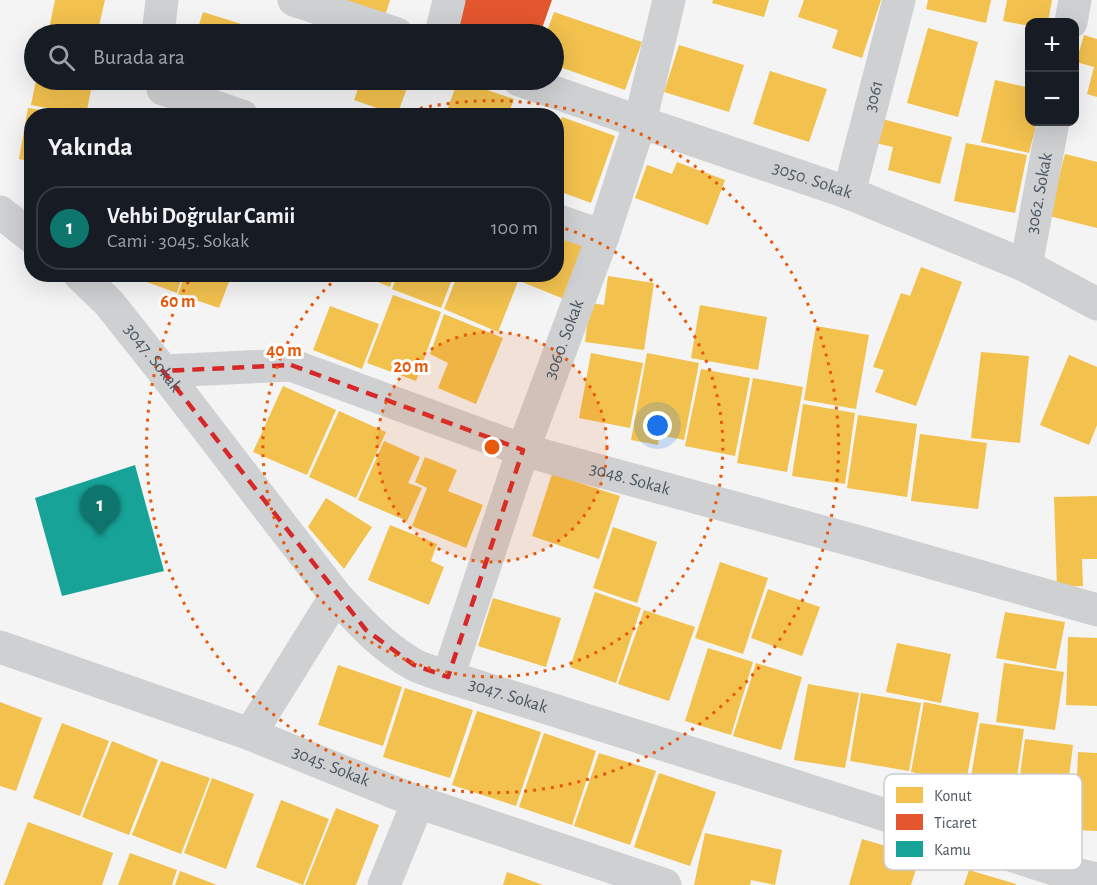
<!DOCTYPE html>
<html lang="tr">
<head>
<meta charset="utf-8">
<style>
  :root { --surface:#171b24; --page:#20242c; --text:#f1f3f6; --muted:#9ea1a6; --line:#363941; --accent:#0f766e }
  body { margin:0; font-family:"Alegreya Sans",sans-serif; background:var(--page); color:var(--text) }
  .controls { position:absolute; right:18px; top:18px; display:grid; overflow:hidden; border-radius:12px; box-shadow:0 6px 24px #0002 }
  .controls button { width:54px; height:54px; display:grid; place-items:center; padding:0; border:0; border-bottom:2px solid var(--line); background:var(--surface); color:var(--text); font:30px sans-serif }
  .you { position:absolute; left:658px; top:426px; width:21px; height:21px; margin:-15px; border:4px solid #fff; border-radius:50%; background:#1a73e8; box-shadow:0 0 0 9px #1a73e833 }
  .badge { display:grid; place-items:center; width:39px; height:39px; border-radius:50%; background:var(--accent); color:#fff; font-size:20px; font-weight:700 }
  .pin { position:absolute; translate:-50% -50px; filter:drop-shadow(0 2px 3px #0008) }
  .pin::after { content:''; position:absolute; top:32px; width:21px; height:18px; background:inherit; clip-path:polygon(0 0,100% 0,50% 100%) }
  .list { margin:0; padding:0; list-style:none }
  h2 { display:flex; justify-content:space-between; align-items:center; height:78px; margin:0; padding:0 24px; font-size:26px }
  h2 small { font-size:20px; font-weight:400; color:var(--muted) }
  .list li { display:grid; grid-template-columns:39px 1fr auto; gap:18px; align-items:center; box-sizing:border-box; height:84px; margin:0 12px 12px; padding:0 12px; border:2px solid var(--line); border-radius:24px }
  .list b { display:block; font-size:22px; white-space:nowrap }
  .list p { margin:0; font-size:20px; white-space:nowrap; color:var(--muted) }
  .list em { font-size:20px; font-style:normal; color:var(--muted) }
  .icon { flex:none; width:33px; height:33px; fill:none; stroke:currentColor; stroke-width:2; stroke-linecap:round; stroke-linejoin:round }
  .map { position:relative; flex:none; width:1097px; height:885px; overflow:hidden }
  .search { position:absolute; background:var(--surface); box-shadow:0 6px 24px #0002; left:24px; top:24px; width:540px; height:66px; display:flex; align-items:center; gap:15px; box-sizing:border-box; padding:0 21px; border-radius:33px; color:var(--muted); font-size:22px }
  .panel { position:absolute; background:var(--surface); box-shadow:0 6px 24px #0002; left:24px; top:108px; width:540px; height:174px; border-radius:24px }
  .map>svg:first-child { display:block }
  .homes { fill:#f2c14e }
  .shops { fill:#e4572e }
  .public { fill:#17a398 }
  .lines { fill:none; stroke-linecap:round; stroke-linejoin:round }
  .minor { stroke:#ced0d2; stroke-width:33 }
  .marked { fill:none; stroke:#d62828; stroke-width:4.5; stroke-dasharray:12 8; stroke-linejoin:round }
  .ring { fill:none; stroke:#e8590c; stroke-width:3; stroke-dasharray:3 6 }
  .labels { text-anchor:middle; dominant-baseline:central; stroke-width:6; stroke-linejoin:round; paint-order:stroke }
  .street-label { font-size:18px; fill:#4a5661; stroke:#fff }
  .key { fill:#fff; stroke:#c9ccd0; stroke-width:1.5 }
  .key-label { font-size:16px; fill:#4a5661 }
  .centre { fill:#e8590c; stroke:#fff; stroke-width:3 }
  .ring-label { font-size:18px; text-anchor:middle; font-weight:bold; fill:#e8590c; stroke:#fff; stroke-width:6; stroke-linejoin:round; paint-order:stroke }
</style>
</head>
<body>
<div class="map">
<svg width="1097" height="885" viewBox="0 0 1097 885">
  <rect width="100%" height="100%" fill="#f4f4f4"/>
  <!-- homes -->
  <g class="homes">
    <path d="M55 0H105L97 34H48Z"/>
    <path d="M337 0H390L385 16Z"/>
    <path d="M713 0H769L764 17 712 3Z"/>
    <path d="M804 0H881L862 58 832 48 838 30 798 17Z"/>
    <path d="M928 0H991L986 23 926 9Z"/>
    <path d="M1007 0H1052L1048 22H1030V26L1003 21Z"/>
    <path d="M203 12 261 30 260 34H196Z"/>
    <path d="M554 12 642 42 625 90 554 65V34H546Z"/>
    <path d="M928 28 978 42 958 117 907 103Z"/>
    <path d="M1084 35 1097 39V97L1087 94 1094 67 1076 62Z"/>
    <path d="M679 45 744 65 729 112 664 92Z"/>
    <path d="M770 71 827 89 809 142 753 124Z"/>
    <path d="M36 80H93L86 115 31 105Z"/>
    <path d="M361 80H410L397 115 354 100Z"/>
    <path d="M458 80 514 99 508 116H445Z"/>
    <path d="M995 80 1030 88V122H1037L1029 153 981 142Z"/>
    <path d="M28 108 64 114V116H32V162L19 159Z"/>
    <path d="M562 117 615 136 591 203 556 190V133Z"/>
    <path d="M882 119 952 137 940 184 888 170 893 147 875 143Z"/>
    <path d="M966 143 1027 155 1015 213 954 201Z"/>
    <path d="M1065 154 1097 162V228L1049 216Z"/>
    <path d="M677 162 725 180 708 225 635 198 647 165 672 174Z"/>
    <path d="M556 232 590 245 569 301 522 282 525 274H556Z"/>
    <path d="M921 267 962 282 916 406 875 392 884 370 873 367 901 293 910 296Z"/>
    <path d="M134 274H183L177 293 133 277Z"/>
    <path d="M185 274H232L219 308 178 294Z"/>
    <path d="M358 274H394L390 287Z"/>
    <path d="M398 274H454L441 308 392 289Z"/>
    <path d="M458 274H521L498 332 444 309Z"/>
    <path d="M608 276 654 283 644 350 585 342 590 303 604 305Z"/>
    <path d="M393 295 441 312 416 381 367 363Z"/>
    <path d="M700 305 767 317 758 370 691 358Z"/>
    <path d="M330 306 379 324 362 369 313 350Z"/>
    <path d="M444 314 503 338 476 404 438 388 448 363 430 354Z"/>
    <path d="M816 326 869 335 856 409 804 400Z"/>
    <path d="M981 352 1029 356 1020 443 971 438Z"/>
    <path d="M591 353 643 363 630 428 579 418Z"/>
    <path d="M647 353 699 363 684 440 659 435 658 445 631 440Z"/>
    <path d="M1069 355 1097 367V425L1089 445 1040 425Z"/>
    <path d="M701 369 750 378 735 456 685 446Z"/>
    <path d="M753 378 803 387 787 472 737 463Z"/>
    <path d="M283 386 336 410 307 475 253 452Z"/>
    <path d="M803 404 855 413 845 484 792 476Z"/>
    <path d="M339 411 386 432 356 498 309 477Z"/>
    <path d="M858 415 917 424 907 497 847 488Z"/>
    <path d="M920 434 987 443 978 509 911 501Z"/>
    <path d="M384 441 420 457 408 483 422 488 407 521 358 500Z"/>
    <path d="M425 457 457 470 448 491 483 505 466 548 412 526 427 488 415 482Z"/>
    <path d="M552 474 620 496 599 559 532 536Z"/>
    <path d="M1097 496V559H1082L1083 586 1057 587 1054 497Z"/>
    <path d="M326 498 372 527 344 569 308 527Z"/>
    <path d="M390 525 437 544 431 561 444 567 429 605 368 580Z"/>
    <path d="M613 527 657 542 637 603 593 588Z"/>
    <path d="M720 562 768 578 743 654 695 638Z"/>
    <path d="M768 589 820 607 802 656 751 638Z"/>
    <path d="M595 592 641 608 616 683 570 667Z"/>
    <path d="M493 598 561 618 546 667 478 646Z"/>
    <path d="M644 610 695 627 669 701 618 684Z"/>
    <path d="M1005 612 1065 622 1056 669 996 658Z"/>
    <path d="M1068 637 1097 638V706L1066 705Z"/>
    <path d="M897 643 951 654 941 703 886 692Z"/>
    <path d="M708 648 753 662 731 735 685 721Z"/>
    <path d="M756 663 802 677 781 750 733 736Z"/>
    <path d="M1004 663 1064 672 1055 730 996 722Z"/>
    <path d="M338 665 402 687 383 746 318 725Z"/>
    <path d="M808 684 859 693 845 768 794 760Z"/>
    <path d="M405 688 473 710 450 778 383 757Z"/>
    <path d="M861 693 921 703 909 771 850 761Z"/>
    <path d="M0 702 42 718 16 791 0 786Z"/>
    <path d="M924 702 979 713 966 782 911 772Z"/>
    <path d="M477 711 541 732 516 806 452 785Z"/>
    <path d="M62 723 109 741 80 816 33 798Z"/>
    <path d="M980 723 1024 729 1012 812 966 807Z"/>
    <path d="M544 733 596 751 572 825 519 807Z"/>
    <path d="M1025 739 1073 745 1063 825 1014 818Z"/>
    <path d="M112 741 158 760 129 835 82 817Z"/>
    <path d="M1078 752 1097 753V831L1075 830Z"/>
    <path d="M599 753 656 771 630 845 574 826Z"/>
    <path d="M161 761 210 778 181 854 132 835Z"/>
    <path d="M659 773 716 792 690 866 634 847Z"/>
    <path d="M212 778 254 794 226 869 184 853Z"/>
    <path d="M281 800 329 819 303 885 256 867Z"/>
    <path d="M336 808 379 825 356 885H305Z"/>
    <path d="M28 822 113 853 102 885H4Z"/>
    <path d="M705 833 782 850 775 885 751 880 750 885H694Z"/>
    <path d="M862 839 920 856 911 885H849Z"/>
    <path d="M130 853 177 870 172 885H118Z"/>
    <path d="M969 870 1016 884V885H964Z"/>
    <path d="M180 871 217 885H175Z"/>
    <path d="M507 872 543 885H503Z"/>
  </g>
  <!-- shops -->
  <path class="shops" d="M459 0H552L540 34H468L450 28Z"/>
  <!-- public -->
  <path class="public" d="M135 465 164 571 62 596 35 498Z"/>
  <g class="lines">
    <!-- minor -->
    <g class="minor">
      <path d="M294 0 397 34"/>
      <path d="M1071 22 1075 0"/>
      <path d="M158 34 162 0"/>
      <path d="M441 34 449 0"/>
      <path id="s1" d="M519 80 640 122 849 193 1026 266 1097 304"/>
      <path d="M163 89 242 116"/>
      <path id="s2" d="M849 193 899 0"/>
      <path d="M0 212 32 237"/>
      <path d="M556 220 603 236"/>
      <path id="s3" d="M1026 266 1053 122"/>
      <path id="s4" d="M79 274 109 303 163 371 336 596C360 622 383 647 413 664 424 670 437 673 448 677L767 777 1054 869 1097 879"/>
      <path id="s5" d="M163 371 291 365 523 450 863 543 1097 610"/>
      <path id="s6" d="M0 647 250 734 418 802 665 885"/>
      <path id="s7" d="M448 677 523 450 603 236 640 122 669 0"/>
      <path d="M250 734 336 596"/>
      <path d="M384 885 418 802"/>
    </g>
  </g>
  <!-- marked area -->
  <path class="marked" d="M291 365 523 450 448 677 414 665 366 630 163 371Z"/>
  <!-- distance rings -->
  <circle cx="492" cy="447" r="115" fill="#e8590c" fill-opacity=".12"/>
  <g class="ring">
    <circle cx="492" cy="447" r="115"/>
    <path d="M557 226A230 230 0 1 1 340 275"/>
    <path d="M394 115A346 346 0 1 1 191 277"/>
  </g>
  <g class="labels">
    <!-- street labels -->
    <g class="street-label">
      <text stroke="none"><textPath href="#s2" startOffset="100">3061</textPath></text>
      <text stroke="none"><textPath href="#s1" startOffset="310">3050. Sokak</textPath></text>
      <text stroke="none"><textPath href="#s3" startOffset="74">3062. Sokak</textPath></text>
      <text stroke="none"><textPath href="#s7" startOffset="357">3060. Sokak</textPath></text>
      <text stroke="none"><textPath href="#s4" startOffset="112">3047. Sokak</textPath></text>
      <text stroke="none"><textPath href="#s5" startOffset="486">3048. Sokak</textPath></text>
      <text stroke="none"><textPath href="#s4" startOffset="616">3047. Sokak</textPath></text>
      <text stroke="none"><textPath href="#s6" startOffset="352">3045. Sokak</textPath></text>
    </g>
  </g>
  <!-- legend -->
  <rect x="884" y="774" width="198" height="96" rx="9" class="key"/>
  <rect x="896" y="787" width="27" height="16" fill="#f2c14e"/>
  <rect x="896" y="814" width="27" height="16" fill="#e4572e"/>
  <rect x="896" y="841" width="27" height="16" fill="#17a398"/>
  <g class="key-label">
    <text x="934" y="801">Konut</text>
    <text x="934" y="828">Ticaret</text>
    <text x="934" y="855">Kamu</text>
  </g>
  <circle cx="492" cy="447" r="9" class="centre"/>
  <g class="ring-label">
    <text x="178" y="307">60 m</text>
    <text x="284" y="356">40 m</text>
    <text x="411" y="372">20 m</text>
  </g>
</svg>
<div class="controls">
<button>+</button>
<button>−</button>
</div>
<div class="you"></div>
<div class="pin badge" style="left:100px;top:535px">1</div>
<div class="search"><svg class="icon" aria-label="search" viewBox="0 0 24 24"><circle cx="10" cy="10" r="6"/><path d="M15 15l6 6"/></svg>Burada ara</div>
<section class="panel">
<h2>Yakında<small></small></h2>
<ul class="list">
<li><span class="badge">1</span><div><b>Vehbi Doğrular Camii</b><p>Cami · 3045. Sokak</p></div><em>100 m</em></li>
</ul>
</section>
</div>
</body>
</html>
